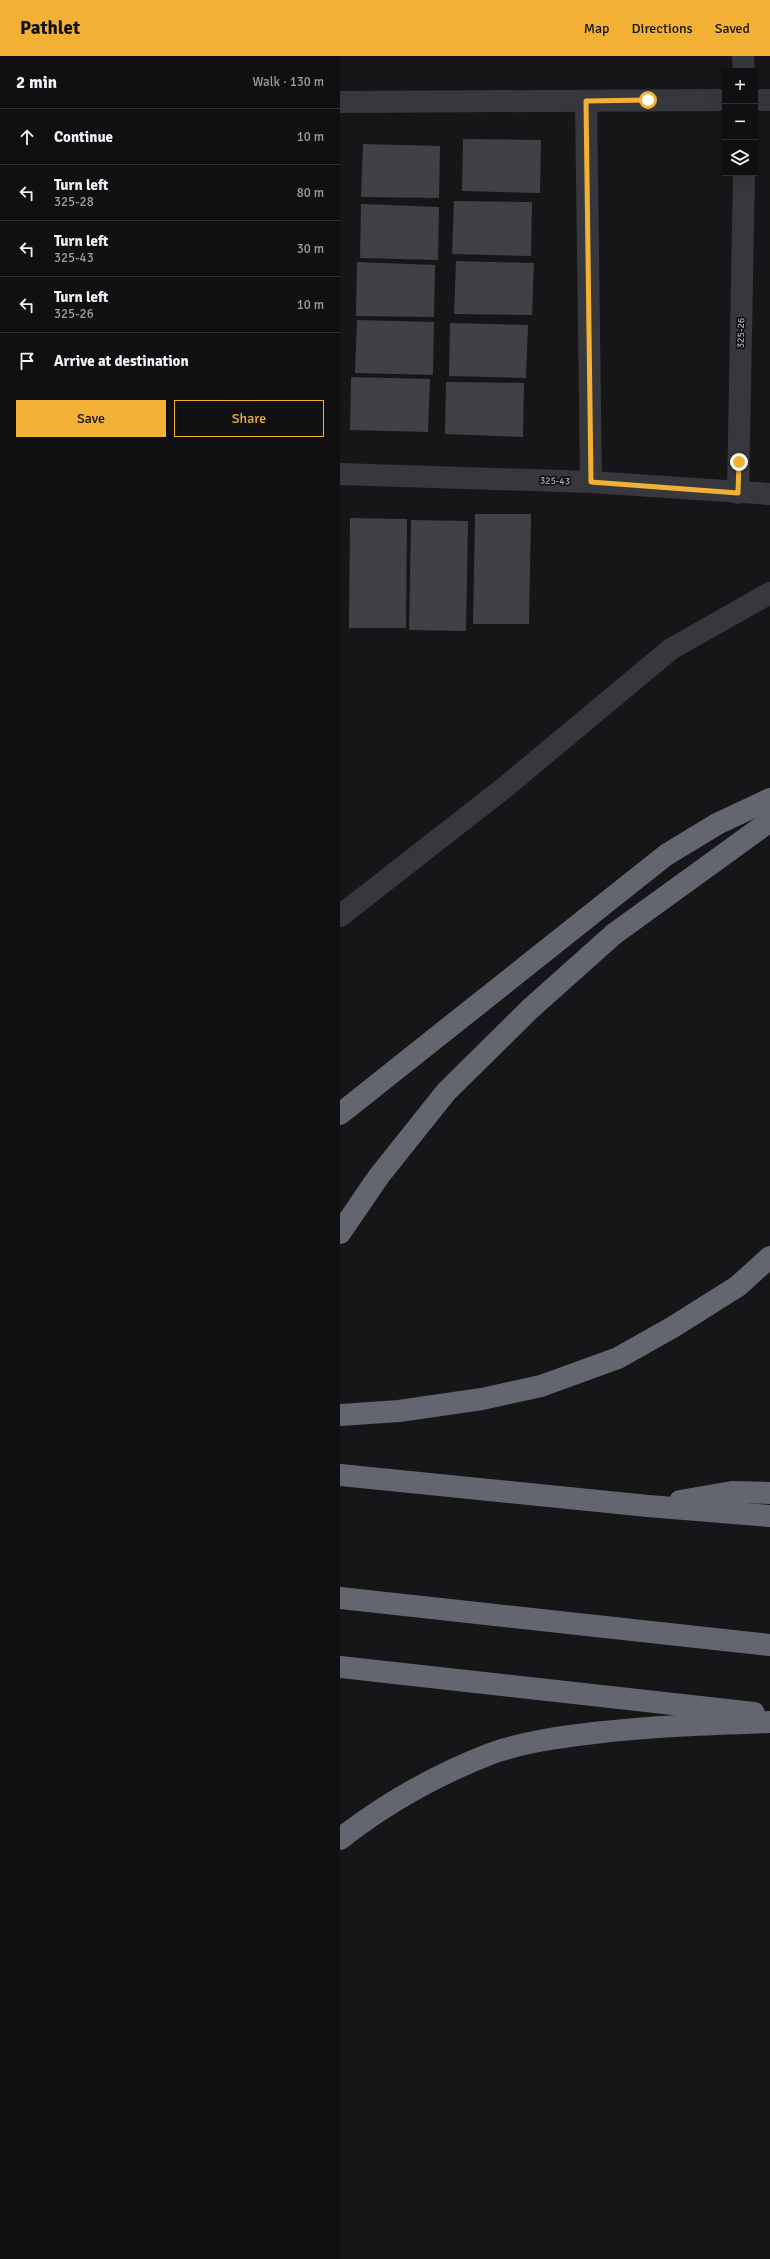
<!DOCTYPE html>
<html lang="en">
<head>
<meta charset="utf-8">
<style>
  :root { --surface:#101012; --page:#1e1e20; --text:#f1f3f6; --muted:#9c9d9f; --line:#303032; --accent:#f2b134 }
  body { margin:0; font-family:Signika,sans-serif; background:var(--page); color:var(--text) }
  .controls { position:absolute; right:12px; top:12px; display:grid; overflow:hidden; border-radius:0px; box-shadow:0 4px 16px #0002 }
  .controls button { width:36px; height:36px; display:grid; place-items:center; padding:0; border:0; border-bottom:1px solid var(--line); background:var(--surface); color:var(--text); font:20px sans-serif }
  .stop { position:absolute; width:12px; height:12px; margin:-9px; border:3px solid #f2b134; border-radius:50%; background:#fff }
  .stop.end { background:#f2b134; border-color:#fff; box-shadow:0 1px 4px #0008 }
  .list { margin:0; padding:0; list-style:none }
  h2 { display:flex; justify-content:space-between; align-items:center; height:52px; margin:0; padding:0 16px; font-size:17px }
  h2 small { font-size:13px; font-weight:400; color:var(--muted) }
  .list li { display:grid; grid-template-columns:26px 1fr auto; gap:12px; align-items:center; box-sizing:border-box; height:56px; padding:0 16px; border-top:1px solid var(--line) }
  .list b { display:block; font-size:15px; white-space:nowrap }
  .list p { margin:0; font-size:13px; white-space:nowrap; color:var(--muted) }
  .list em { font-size:13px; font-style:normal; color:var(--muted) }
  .actions { display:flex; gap:8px; padding:12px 16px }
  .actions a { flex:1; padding:9px 0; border:1px solid var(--accent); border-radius:0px; text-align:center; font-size:14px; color:var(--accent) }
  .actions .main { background:var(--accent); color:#111 }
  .icon { flex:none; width:22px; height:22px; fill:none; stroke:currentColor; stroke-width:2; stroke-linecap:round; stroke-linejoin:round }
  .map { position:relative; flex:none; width:430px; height:2203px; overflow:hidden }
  header { display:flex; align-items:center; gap:24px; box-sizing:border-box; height:56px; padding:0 20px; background:var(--accent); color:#111 }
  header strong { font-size:19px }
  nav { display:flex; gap:22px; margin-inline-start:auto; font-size:14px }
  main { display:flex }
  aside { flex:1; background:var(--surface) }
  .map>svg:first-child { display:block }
  .building { fill:#404145 }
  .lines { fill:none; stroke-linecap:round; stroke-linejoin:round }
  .minor { stroke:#37383d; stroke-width:22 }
  .highway { stroke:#63666e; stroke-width:22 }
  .route { stroke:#f2b134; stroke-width:5 }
  .labels { text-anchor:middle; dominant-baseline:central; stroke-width:3.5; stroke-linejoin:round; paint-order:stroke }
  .street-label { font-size:10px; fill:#a8adb8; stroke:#111113 }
</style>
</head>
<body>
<header>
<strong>Pathlet</strong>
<nav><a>Map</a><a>Directions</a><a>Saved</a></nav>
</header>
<main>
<aside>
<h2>2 min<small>Walk · 130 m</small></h2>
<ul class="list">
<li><svg class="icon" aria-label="ahead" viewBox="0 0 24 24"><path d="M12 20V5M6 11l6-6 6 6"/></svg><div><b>Continue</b></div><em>10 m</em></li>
<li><svg class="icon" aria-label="left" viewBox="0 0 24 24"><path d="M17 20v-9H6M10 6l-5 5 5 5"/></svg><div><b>Turn left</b><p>325-28</p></div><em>80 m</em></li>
<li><svg class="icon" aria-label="left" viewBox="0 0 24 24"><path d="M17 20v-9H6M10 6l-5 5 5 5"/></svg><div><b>Turn left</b><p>325-43</p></div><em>30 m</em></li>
<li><svg class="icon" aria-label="left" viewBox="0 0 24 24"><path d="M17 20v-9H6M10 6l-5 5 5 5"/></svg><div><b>Turn left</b><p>325-26</p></div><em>10 m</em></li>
<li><svg class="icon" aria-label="arrive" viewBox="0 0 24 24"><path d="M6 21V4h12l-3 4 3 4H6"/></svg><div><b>Arrive at destination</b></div></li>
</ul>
<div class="actions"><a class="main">Save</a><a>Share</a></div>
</aside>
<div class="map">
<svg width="430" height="2203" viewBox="0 0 430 2203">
  <rect width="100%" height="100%" fill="#161618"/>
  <!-- building -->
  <g class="building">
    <path d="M123 83 201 84 200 137 122 135Z"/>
    <path d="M23 88 100 90 99 142 21 141Z"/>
    <path d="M114 145 192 146 191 200 112 198Z"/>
    <path d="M21 148 99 151 98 204 20 202Z"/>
    <path d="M116 205 194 207 192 259 114 258Z"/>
    <path d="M17 206 95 209 94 261 16 260Z"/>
    <path d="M17 264 94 266 93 319 15 317Z"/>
    <path d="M110 267 188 269 186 322 109 320Z"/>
    <path d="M11 321 90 323 88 376 10 374Z"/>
    <path d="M106 326 184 327 183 381 105 378Z"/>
    <path d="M135 458H191L189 568H133Z"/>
    <path d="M10 462 67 463 66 572H9Z"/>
    <path d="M71 464 128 465 126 575 69 574Z"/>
  </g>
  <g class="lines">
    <!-- minor -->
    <g class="minor">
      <path d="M403 0 404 15"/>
      <path d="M415 44H430"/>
      <path d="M246 45 251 426"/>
      <path d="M0 46 385 44"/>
      <path d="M0 418 251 426 430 438"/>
      <path d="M398 437 404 117"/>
      <path d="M0 860 164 732 331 593 430 537"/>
    </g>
    <!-- highway -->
    <g class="highway">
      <path d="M0 1058 326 799 377 768 430 743"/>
      <path d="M0 1177 39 1120 106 1036 190 953 274 878 430 765"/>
      <path d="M0 1359 59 1355 142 1343 201 1330 278 1302 333 1271 398 1230 430 1201"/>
      <path d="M0 1419 308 1450 430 1460"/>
      <path d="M340 1445 392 1436 430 1437"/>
      <path d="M0 1542 430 1589"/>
      <path d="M0 1611 414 1657"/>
      <path d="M0 1783C46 1747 96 1719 150 1698 183 1686 220 1681 254 1677 313 1670 371 1668 430 1666"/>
    </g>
  </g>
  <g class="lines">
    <!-- route -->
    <path class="route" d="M308 44 246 45 251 426 398 437 399 406"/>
  </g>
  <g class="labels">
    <!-- street labels -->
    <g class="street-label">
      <text transform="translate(401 277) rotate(-89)">325-26</text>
      <text transform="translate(215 425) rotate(2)">325-43</text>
    </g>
  </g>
</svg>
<div class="controls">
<button>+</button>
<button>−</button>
<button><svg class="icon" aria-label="layers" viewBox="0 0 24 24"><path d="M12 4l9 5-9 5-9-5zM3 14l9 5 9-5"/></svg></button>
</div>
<div class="stop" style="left:308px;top:44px"></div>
<div class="stop end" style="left:399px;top:406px"></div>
</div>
</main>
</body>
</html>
